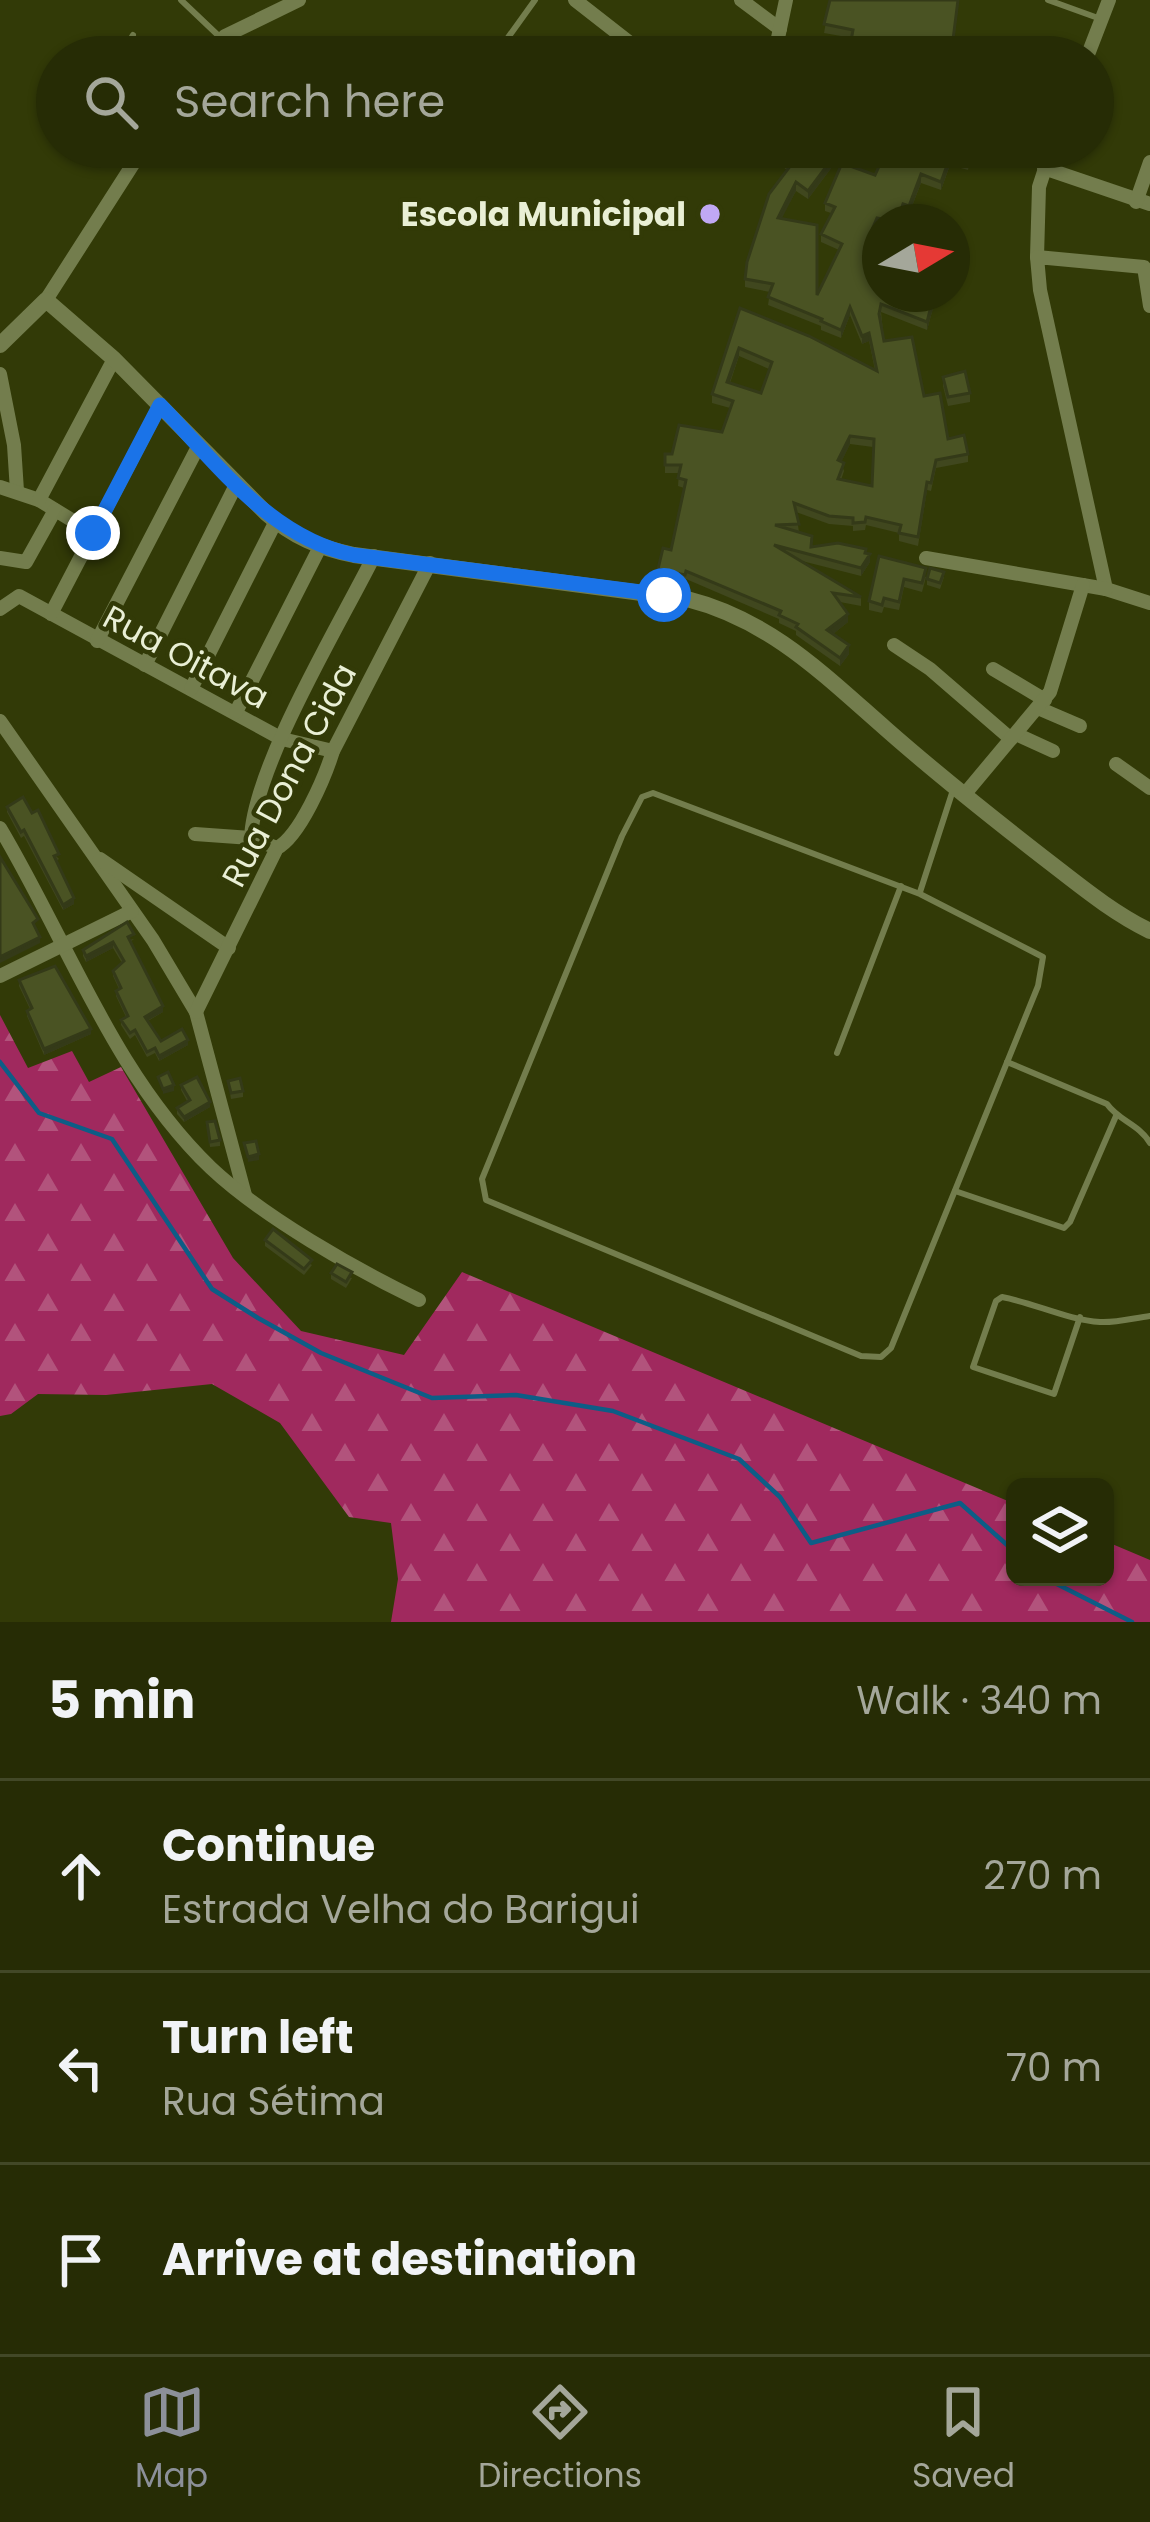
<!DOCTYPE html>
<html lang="en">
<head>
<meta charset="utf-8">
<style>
  :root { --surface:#262c05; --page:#323813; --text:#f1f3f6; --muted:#a4a79a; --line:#424827; --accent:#8c9099 }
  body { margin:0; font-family:Poppins,sans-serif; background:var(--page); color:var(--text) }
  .controls { position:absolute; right:36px; bottom:36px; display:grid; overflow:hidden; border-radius:18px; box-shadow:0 3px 9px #0004 }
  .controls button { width:108px; height:108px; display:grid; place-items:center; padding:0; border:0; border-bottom:3px solid var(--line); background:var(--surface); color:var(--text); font:60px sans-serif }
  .compass { position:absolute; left:862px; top:204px; width:108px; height:108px; border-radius:50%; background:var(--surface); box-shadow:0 3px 9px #0004; rotate:80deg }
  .stop { position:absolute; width:36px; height:36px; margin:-27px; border:9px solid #1a73e8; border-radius:50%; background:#fff }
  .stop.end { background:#1a73e8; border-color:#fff; box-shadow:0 3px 12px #0008 }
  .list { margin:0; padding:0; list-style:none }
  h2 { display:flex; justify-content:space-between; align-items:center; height:156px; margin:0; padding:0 48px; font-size:51px }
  h2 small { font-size:39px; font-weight:400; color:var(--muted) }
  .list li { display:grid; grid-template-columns:78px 1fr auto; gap:36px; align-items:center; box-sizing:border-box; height:192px; padding:0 48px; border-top:3px solid var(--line) }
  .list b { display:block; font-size:45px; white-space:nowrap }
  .list p { margin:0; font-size:39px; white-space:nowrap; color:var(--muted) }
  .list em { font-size:39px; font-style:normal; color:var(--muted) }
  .icon { flex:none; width:66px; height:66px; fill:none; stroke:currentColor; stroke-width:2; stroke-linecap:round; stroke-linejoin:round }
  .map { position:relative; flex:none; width:1150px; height:1622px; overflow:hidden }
  .search { position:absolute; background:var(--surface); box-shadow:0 3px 9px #0004; left:36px; right:36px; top:36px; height:132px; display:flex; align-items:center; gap:30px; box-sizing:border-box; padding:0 42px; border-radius:66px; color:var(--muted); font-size:45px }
  .sheet { height:732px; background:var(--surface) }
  nav { display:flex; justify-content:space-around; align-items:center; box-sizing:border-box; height:168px; border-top:3px solid var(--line); background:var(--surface); font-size:33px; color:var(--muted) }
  nav a { display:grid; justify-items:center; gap:6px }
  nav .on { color:var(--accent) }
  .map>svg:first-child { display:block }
  .forest { fill:url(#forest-firs) }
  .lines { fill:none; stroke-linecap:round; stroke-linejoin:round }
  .stream { stroke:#0d5d86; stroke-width:4.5 }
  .service { stroke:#737d4d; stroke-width:6 }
  .minor { stroke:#737d4d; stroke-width:14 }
  .tertiary { stroke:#737d4d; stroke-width:16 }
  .wall { fill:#40471e; fill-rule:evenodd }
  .shaded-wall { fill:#343a18 }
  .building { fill:#4a5323; stroke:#343a18; stroke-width:3; fill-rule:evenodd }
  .route { stroke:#1a73e8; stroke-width:15 }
  .poi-dot { fill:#c0a8f4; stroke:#323a07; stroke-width:4.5 }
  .labels { text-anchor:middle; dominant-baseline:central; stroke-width:9; stroke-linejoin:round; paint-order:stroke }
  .poi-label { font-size:33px; font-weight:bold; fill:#e9efd5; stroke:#323a07; text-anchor:end }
  .street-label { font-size:33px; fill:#e9efd5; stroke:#323a07 }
</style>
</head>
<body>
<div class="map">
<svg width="1150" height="1622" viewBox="0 0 1150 1622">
  <defs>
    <pattern id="forest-firs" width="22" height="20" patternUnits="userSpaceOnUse" patternTransform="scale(3)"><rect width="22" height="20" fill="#a0295e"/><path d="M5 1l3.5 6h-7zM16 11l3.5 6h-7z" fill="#b2537c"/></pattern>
  </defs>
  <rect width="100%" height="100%" fill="#323a07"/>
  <!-- forest -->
  <path class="forest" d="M0 1015 28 1068 72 1051 89 1082 121 1067 233 1258 301 1331 404 1355 462 1272 1015 1504V1577H1105V1541L1150 1560V1622H391L398 1579 391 1523 349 1517 280 1423 212 1384 106 1395 38 1394 11 1414 0 1416Z"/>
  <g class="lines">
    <!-- stream -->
    <g class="stream">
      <path d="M0 1062 39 1113 112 1139 212 1289 258 1318 321 1353 432 1398 516 1395 613 1411 739 1459 780 1497 811 1543 960 1503 1015 1552"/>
      <path d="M1043 1577 1132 1622"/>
    </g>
    <!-- service -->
    <g class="service">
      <path d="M181 0 222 39"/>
      <path d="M1048 0 1098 18"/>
      <path d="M120 57 133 35"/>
      <path d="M494 57 535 0"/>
      <path d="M653 793 920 894 1043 957 1038 986 891 1348 881 1357 861 1356 486 1200 482 1179 622 836 642 797Z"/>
      <path d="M920 892 953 790"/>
      <path d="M837 1053 901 886"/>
      <path d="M1007 1062 1107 1104C1119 1121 1139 1124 1150 1143"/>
      <path d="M955 1191 1064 1228 1070 1222 1116 1116"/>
      <path d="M1080 1317 1054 1394 973 1367 996 1301 1002 1297C1034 1303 1068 1320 1100 1322 1116 1323 1134 1318 1150 1316"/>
    </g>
    <!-- minor -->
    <g class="minor">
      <path d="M575 0 648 57"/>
      <path d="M741 0 780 29"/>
      <path d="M208 57 225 36 299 0"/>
      <path d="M774 57 786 0"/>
      <path d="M1087 57 1109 0"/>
      <path d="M1044 168 1150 204"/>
      <path d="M1136 202 1150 162"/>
      <path d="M1037 257 1039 187 1052 147"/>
      <path d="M46 300 144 147"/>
      <path d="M1150 306 1144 267 1037 257 1040 290 1106 589 1150 603"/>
      <path d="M0 374 14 445 17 491"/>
      <path d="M0 487 39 500 93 533"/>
      <path d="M39 500 114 359"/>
      <path d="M0 558 26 562 55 510"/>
      <path d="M926 558 1106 589"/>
      <path d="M0 609 19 596 282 739 333 751"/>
      <path d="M51 614 160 405"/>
      <path d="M97 641 199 445"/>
      <path d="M894 645 930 669 1011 739"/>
      <path d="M145 665 237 483"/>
      <path d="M993 669 1045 700"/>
      <path d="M191 689 276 521"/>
      <path d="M1038 708 1080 726"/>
      <path d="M236 712 320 547"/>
      <path d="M0 721 153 940 196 1012 245 1195"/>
      <path d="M1016 734 1053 751"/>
      <path d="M1116 764 1150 788"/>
      <path d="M964 795 1050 692 1083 585"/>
      <path d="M0 828C68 942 114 1075 211 1168 263 1217 355 1269 419 1300"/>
      <path d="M195 834 251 838 277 848"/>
      <path d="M251 838C254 766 339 626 374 556"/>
      <path d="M100 859 229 948"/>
      <path d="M0 976 132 911"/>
      <path d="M196 1012 277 848C300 836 325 777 333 751L430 563"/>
    </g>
    <!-- tertiary -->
    <path class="tertiary" d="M0 345 46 300 114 359 266 513C292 536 319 548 354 555L687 599C770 620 823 674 886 729 937 774 990 816 1044 858 1078 884 1111 912 1150 931"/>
  </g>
  <!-- wall -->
  <g class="wall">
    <path d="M830 0H959L952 56 907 48 905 57H848L852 38 824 33Z"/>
    <path d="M788 147H843L841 155 808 199 796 191 781 218 817 295 839 250 821 242V234L831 213 825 211V203L875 175 882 160 867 152V147H973L968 170 950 165 941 190 921 183 909 214 903 212 900 222H880V227L877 226 871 240 880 253 872 269 879 280 877 285 880 294H937L927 330 881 312 884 341 924 396 948 439 968 454V462L936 468 931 491 927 490 918 546 899 541V533L866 525 865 530 853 531V526L829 524 796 512 799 532 812 547 865 553 870 562 861 576 798 560 861 597V606L840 602 848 622 833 634 849 654 840 666 796 635V631L779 623V619L686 579 685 583 658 577V569L671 550 684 488 678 486 679 473H665V454H672L722 432 730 408 712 403V394L740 308 875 370 869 341 862 344 850 315 841 338 821 330V326L768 305 770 292 745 287V279L787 170 780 165V156ZM739 356 769 369 761 393 730 383ZM850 444 873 447 872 486 841 480 844 471 841 462Z"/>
    <path d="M943 377 970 393V402L948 406 943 386Z"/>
    <path d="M879 556 926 577 922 592 904 587 899 610 884 607 882 613 869 610V601Z"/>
    <path d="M944 577 940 589 927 585V579Z"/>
    <path d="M7 807 59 859 56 861 74 904 63 910 24 836 21 838 7 812Z"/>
    <path d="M134 939 130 942 163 1012 148 1021 161 1041 188 1045 159 1061 155 1053 147 1057 135 1035 130 1039 121 1025V1020L126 1017 116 996V991L119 989 113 976V971L122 963 113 948 86 962 83 956V950Z"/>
    <path d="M19 980 91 1034 44 1055 27 1016V1011L30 1009 19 986Z"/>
    <path d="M228 1081 243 1091V1097L231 1099Z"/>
    <path d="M181 1085 210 1107 184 1122 177 1114V1108L187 1101 181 1090Z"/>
    <path d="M207 1122 220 1140V1146L210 1147Z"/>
    <path d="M265 1240 312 1265 304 1275 265 1246Z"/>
    <path d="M331 1273 352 1278 346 1288 331 1279Z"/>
  </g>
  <!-- shaded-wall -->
  <g class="shaded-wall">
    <path d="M841 147H843L841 155 808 199V191Z"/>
    <path d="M950 157V165L941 190V182Z"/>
    <path d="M921 174V183L909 214V206Z"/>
    <path d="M796 182V191L778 226V218Z"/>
    <path d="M880 245V253L868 276V268Z"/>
    <path d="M934 294H937L927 330V322Z"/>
    <path d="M850 307V315L841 338V330Z"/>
    <path d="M869 333V341L862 344V336Z"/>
    <path d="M739 348V356L727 390V382Z"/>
    <path d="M850 436V444L838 469V460Z"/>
    <path d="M870 554V562L861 576V568Z"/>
    <path d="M848 614V622L827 639V630Z"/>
    <path d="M849 645V654L840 666V658Z"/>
    <path d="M74 898V904L63 910V905Z"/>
    <path d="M40 937V943L0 963V957Z"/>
    <path d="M113 942V948L86 962V956Z"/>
    <path d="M163 1006V1012L145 1022V1017Z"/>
    <path d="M91 1029V1034L44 1055V1049Z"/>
    <path d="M188 1040V1045L159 1061V1056Z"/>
    <path d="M174 1085V1091L163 1094V1089Z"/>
    <path d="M210 1102V1107L184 1122V1117Z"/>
    <path d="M259 1154V1160L248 1162V1157Z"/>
  </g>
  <!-- building -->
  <g class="building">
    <path d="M830 0H958L952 48 907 40 903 57H848L853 30 824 24Z"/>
    <path d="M788 147H841L808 191 796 182 778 218 817 225V295L842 244 821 234 835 207 825 203 842 163 875 175 885 153 873 147H973L968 162 950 157 941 182 921 174 909 206 903 204 897 222 877 218 868 239 880 245 868 268 879 272 874 284 880 286V294H934L927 322 881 304 879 314 884 341 912 337 924 396 940 393 948 439 964 435 968 454 936 460 931 483 927 482 918 537 899 533 901 525 866 517 865 522 853 523V518L829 516 794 503 799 524 775 525 812 536 811 547 838 543 866 549 865 553 870 554 861 568 774 545 861 597 833 593 848 614 827 630 849 645 840 658 796 627 798 624 779 615 781 611 686 571 685 575 658 569 663 548 671 550 686 480 678 478 681 465H665V454H672L679 425 722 432 733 401 712 394 740 308 809 336 877 371 869 333 862 336 850 307 841 330 821 321 822 319 768 297 773 284 745 279 747 262 769 194 791 165 780 156ZM739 348 772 362 761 393 727 382ZM850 436 874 439 872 486 838 479 844 463 838 460Z"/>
    <path d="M952 229 958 231 952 247Z"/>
    <path d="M965 371 970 393 948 397 943 377Z"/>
    <path d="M879 556 926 568 922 583 904 579 899 602 884 598 882 605 869 601Z"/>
    <path d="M930 568 944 572 940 583 927 579Z"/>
    <path d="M23 797 32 813 38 810 59 854 54 856 74 898 63 905 24 830 21 832 7 807Z"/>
    <path d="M0 857 38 919 33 923 40 937 0 957Z"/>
    <path d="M127 922 134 934 128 937 163 1006 145 1017 161 1041 182 1029 188 1040 159 1056 155 1048 147 1052 135 1030 130 1033 121 1020 128 1016 116 991 121 988 113 971 124 961 113 942 86 956 83 950Z"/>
    <path d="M55 966 91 1029 44 1049 27 1011 32 1008 19 980Z"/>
    <path d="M168 1072 174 1085 163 1089 158 1077Z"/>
    <path d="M197 1077 210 1102 184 1117 177 1108 190 1100 181 1085Z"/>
    <path d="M240 1078 243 1091 231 1093 228 1081Z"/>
    <path d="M215 1121 220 1140 210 1142 207 1122Z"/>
    <path d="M256 1141 259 1154 248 1157 244 1143Z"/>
    <path d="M273 1229 312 1260 304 1269 265 1240Z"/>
    <path d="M337 1264 352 1272 346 1282 331 1273Z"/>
  </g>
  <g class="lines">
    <!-- route -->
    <path class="route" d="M93 533 160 405C217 463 270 538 354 555L664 595"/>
  </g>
  <!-- markers -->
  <circle class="poi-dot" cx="710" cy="214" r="12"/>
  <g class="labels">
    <!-- poi labels -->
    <g class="poi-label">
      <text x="686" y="214">Escola Municipal</text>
    </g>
    <!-- street labels -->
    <g class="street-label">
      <text transform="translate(186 657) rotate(28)">Rua Oitava</text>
      <text transform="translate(289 775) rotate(-62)">Rua Dona Cida</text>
    </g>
  </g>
</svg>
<div class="controls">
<button><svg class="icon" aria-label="layers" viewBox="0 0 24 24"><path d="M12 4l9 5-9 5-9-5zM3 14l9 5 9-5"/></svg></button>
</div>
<svg class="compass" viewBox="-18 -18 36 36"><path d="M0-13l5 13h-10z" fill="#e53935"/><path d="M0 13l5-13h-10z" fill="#a4a79a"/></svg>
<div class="stop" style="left:664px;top:595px"></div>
<div class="stop end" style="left:93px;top:533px"></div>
<div class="search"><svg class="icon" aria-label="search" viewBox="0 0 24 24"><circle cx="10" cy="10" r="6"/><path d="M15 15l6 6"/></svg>Search here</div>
</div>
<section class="sheet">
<h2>5 min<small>Walk · 340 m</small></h2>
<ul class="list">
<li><svg class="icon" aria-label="ahead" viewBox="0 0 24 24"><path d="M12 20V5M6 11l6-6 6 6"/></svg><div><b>Continue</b><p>Estrada Velha do Barigui</p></div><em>270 m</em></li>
<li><svg class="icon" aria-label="left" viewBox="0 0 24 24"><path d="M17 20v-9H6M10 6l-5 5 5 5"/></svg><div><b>Turn left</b><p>Rua Sétima</p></div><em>70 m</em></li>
<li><svg class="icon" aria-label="arrive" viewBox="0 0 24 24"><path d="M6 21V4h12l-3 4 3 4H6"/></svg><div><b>Arrive at destination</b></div></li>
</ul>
</section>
<nav>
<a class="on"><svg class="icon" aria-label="map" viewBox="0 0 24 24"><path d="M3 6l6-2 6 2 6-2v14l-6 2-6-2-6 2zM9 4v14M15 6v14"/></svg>Map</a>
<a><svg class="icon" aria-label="directions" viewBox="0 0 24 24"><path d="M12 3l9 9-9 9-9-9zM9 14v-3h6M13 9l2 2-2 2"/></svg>Directions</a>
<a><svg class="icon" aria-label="saved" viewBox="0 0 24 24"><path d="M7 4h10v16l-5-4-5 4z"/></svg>Saved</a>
</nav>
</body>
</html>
